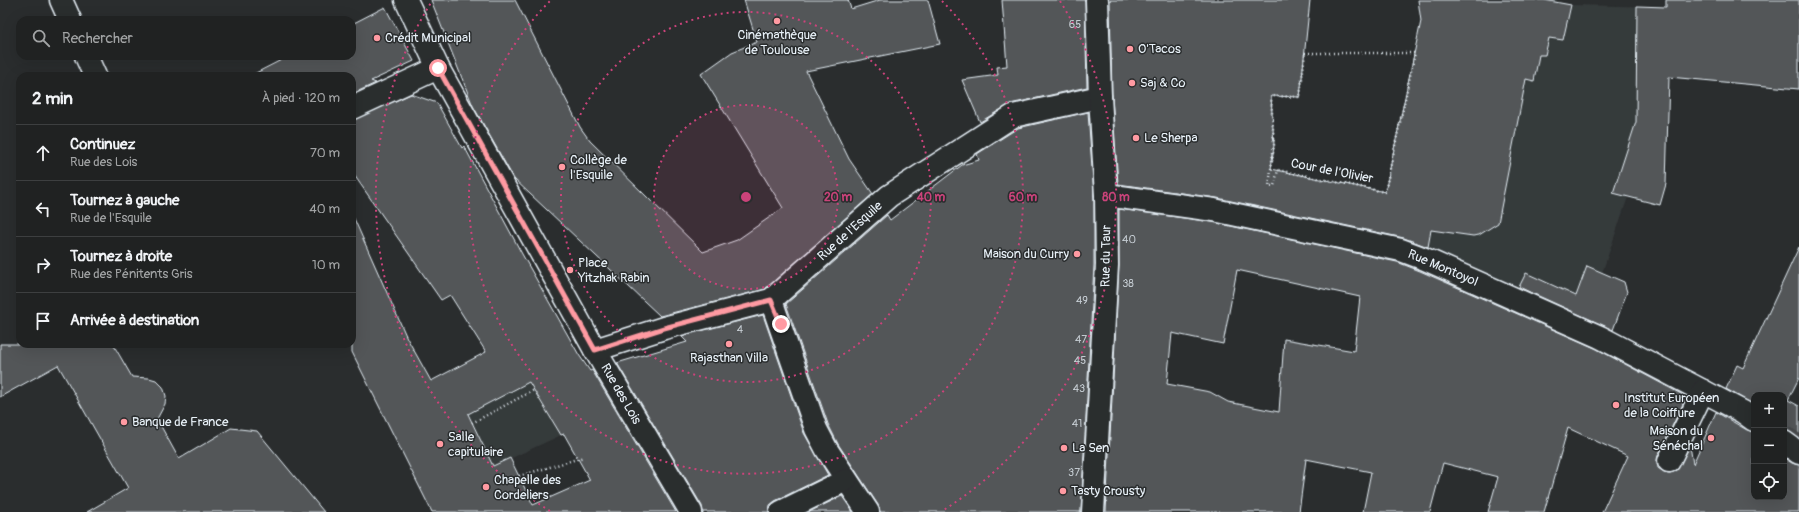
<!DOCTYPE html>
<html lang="fr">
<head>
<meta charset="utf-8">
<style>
  :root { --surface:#202222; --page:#282a2a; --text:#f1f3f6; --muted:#a2a4a5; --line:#3d3f40 }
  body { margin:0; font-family:Pangolin,sans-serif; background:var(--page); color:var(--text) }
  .controls { position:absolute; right:12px; bottom:12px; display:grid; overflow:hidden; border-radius:8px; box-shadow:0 4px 16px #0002 }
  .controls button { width:36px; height:36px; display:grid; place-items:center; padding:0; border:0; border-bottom:1px solid var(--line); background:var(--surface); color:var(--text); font:20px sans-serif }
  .stop { position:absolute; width:12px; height:12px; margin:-9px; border:3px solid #ff9aa2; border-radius:50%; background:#fff }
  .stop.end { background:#ff9aa2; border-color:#fff; box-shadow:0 1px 4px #0008 }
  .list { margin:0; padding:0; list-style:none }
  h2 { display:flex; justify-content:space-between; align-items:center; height:52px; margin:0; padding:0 16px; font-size:17px }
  h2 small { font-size:13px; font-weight:400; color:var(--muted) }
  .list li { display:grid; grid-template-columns:26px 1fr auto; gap:12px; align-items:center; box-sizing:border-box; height:56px; padding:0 16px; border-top:1px solid var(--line) }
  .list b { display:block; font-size:15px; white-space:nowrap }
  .list p { margin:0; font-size:13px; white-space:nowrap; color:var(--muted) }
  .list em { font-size:13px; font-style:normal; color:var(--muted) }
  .icon { flex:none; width:22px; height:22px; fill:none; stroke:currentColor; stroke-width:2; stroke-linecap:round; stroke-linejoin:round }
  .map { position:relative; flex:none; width:1799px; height:512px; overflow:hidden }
  .search { position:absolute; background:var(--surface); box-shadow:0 4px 16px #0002; left:16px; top:16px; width:340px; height:44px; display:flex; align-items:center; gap:10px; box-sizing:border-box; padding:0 14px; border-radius:12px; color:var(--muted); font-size:15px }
  .panel { position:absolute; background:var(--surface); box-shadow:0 4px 16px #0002; left:16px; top:72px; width:340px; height:276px; border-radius:12px }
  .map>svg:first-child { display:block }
  .built { fill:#363a3b }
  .building { fill:#535759; stroke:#e8f1f8; fill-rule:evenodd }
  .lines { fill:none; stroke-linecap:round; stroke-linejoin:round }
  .minor-tunnel { stroke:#464a4c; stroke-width:22; stroke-dasharray:22 11; stroke-linecap:butt }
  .minor-casing { stroke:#e8f1f8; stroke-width:25 }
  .path { stroke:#e8f1f8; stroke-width:2.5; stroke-dasharray:1 3; stroke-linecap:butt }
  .minor { stroke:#2a2d2e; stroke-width:22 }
  .route { stroke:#ff9aa2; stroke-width:5 }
  .ring { fill:none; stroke:#ca437a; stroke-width:2; stroke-dasharray:2 4 }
  .poi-dot { fill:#ff9aa2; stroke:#2a2d2e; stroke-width:1.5 }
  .labels { text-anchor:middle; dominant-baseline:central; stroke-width:3; stroke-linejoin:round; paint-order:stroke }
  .number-label { font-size:11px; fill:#c3cad0 }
  .poi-label { font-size:13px; fill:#e8f1f8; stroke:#2a2d2e; text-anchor:start }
  .street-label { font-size:13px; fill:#e8f1f8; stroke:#2a2d2e }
  .centre { fill:#ca437a; stroke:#2a2d2e; stroke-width:2 }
  .ring-label { font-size:12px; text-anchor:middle; font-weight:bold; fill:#ca437a; stroke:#2a2d2e; stroke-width:3; stroke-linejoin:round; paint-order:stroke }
</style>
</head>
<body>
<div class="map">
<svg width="1799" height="512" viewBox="0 0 1799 512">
  <rect width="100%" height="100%" fill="#2a2d2e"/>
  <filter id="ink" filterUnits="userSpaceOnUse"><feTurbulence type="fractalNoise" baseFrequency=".025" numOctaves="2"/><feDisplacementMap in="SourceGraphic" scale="8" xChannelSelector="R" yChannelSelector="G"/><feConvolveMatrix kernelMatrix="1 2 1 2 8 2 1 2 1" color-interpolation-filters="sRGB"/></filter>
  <g filter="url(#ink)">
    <!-- built -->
    <g class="built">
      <path d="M1477 0H1557V2L1571 5 1665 7 1669 75 1666 184 1660 205 1628 197 1587 317 1428 247Z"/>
      <path d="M579 355 611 412 425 498 431 381Z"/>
    </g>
    <!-- building -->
    <g class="building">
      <path d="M431 0H515L580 127 590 141 703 252 737 240 783 208 701 74 732 52 757 42 744 0H848L851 9 880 0H928L940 44 806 71 849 159 873 194 765 289 660 316 514 179 473 106Z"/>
      <path d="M1002 0H1085L1087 87 1010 104 980 122 962 80 998 75 997 67 1007 66Z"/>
      <path d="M1110 0H1310L1300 97 1271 96 1274 145 1271 169 1385 192 1421 21 1418 0H1544L1571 5 1563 40 1549 38 1545 55H1539L1534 81 1526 79 1498 223 1479 235 1473 236 1431 230 1428 247 1404 238 1217 198 1118 184 1112 96Z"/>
      <path d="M1666 0H1799V89L1669 77 1666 184 1660 205 1613 193 1636 122 1637 6 1666 7Z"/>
      <path d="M385 7 414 61 371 81 376 83 352 94V76H250L289 56H352V24Z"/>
      <path d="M411 94 437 103 462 148 464 146 522 254 579 355 590 371 592 370 676 512H432L352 352V214L407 338 431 381 486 352 450 295 441 300 352 172V120ZM529 382 561 435 564 434 590 480 533 505 510 458 493 466 468 414Z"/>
      <path d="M1088 112 1094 195V265L1081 512H880L878 505 838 444 828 424 786 304 887 215 890 220 962 165 979 160 977 154 1018 128Z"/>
      <path d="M1119 209 1212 222 1397 262 1420 271 1595 348 1683 395 1684 402 1658 456 1657 462 1658 468 1664 472 1670 473 1676 471 1690 446 1693 464 1716 412 1747 430 1754 432V497H1784V458L1792 463 1799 465V512H1602L1628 456 1568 428 1544 512H1488L1498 477 1443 463 1430 512H1363L1371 472 1306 459 1299 512H1106L1119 266ZM1237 270 1360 297 1354 351 1284 339 1279 412 1228 402 1210 392 1167 384 1172 333 1223 344Z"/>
      <path d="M1799 247V378L1788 400 1799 406V438L1791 432 1784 430V395H1754V405L1726 389 1737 365 1743 368Z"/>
      <path d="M1587 266 1624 282 1627 292 1613 330 1519 287 1526 273 1576 296Z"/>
      <path d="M763 315 804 433 828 475 775 501 770 505 769 512H703L702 506 617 363 687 342 681 336Z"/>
      <path d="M0 344H113L132 377 149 378 156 380 163 387 166 396 165 404 157 419 179 459 231 428 257 431 324 512H87L128 488 58 365 0 397Z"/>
      <path d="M842 496 853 512H809Z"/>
    </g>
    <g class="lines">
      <!-- minor-tunnel -->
      <path class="minor-tunnel" d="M1796 437 1799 433"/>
      <!-- minor casing -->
      <g class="minor-casing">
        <g id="minor">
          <path d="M61 0 70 20"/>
          <path d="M406 0 438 68 595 350 691 512"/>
          <path d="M86 56 95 76"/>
          <path d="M352 108 438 68"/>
          <path d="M1106 195 1214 210 1401 250 1425 259 1600 337 1743 412 1754 420"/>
          <path d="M771 300 816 429 827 450 868 512"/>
          <path d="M595 350 664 328 771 300 889 196 1013 116 1100 97"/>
          <path d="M1784 442 1799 453"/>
          <path d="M1669 461 1703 391"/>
          <path d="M781 512 846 480"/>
          <path d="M1093 512 1107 265 1106 195 1100 97 1097 0"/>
        </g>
      </g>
      <!-- path -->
      <g class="path">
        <path d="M1305 53H1415L1385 192 1278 170 1274 186H1269L1274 145 1271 96 1300 97Z"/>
        <path d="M472 423 534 390"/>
        <path d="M519 476 584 457"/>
      </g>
      <!-- minor -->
      <use href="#minor" class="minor"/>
    </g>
  </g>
  <g class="lines" filter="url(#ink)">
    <!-- route -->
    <path class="route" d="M438 68 595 350 664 328 771 300 781 324"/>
  </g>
  <!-- distance rings -->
  <circle cx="746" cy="197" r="92" fill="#ca437a" fill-opacity=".12"/>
  <g class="ring">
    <circle cx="746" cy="197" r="92"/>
    <circle cx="746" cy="197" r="185"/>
    <path d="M942 1A277 277 0 1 1 550 1"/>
    <path d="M550 511A370 370 0 0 1 432 1M1060 1A370 370 0 0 1 942 511"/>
  </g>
  <!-- markers -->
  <g class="poi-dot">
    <circle cx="777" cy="21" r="4"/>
    <circle cx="377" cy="38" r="4"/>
    <circle cx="1130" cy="49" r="4"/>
    <circle cx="1132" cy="83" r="4"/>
    <circle cx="1136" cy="138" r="4"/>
    <circle cx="562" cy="167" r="4"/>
    <circle cx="1077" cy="254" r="4"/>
    <circle cx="570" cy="270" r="4"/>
    <circle cx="729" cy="344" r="4"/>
    <circle cx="1616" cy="405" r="4"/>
    <circle cx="124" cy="422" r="4"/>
    <circle cx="1711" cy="438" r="4"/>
    <circle cx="440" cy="444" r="4"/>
    <circle cx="1064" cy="448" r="4"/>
    <circle cx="486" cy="487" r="4"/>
    <circle cx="1063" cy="491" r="4"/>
  </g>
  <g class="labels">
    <!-- number labels -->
    <g class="number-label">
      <text x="1075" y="24">65</text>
      <text x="1129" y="239">40</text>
      <text x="1128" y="283">38</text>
      <text x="1082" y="300">49</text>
      <text x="740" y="329">4</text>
      <text x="1081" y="339">47</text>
      <text x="1080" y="360">45</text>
      <text x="1079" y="388">43</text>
      <text x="1077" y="423">41</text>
      <text x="1074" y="472">37</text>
    </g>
    <!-- poi labels -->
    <g class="poi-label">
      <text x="777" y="35" text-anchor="middle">Cinémathèque<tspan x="777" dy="15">de Toulouse</tspan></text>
      <text x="385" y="38">Crédit Municipal</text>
      <text x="1138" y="49">O'Tacos</text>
      <text x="1140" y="83">Saj &amp; Co</text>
      <text x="1144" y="138">Le Sherpa</text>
      <text x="570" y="160">Collège de<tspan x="570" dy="15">l'Esquile</tspan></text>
      <text x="1069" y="254" text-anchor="end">Maison du Curry</text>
      <text x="578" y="263">Place<tspan x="578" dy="15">Yitzhak Rabin</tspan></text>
      <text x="729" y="358" text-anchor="middle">Rajasthan Villa</text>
      <text x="1624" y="398">Institut Européen<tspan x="1624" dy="15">de la Coiffure</tspan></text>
      <text x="132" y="422">Banque de France</text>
      <text x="1703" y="431" text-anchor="end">Maison du<tspan x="1703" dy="15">Sénéchal</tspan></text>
      <text x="448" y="437">Salle<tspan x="448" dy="15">capitulaire</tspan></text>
      <text x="1072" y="448">La Sen</text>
      <text x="494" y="480">Chapelle des<tspan x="494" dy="15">Cordeliers</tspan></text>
      <text x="1071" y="491">Tasty Crousty</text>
    </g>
    <!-- street labels -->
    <g class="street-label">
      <text transform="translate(1332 171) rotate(11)">Cour de l'Olivier</text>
      <text transform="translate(850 231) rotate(-42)">Rue de l'Esquile</text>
      <text transform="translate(1106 256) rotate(-89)">Rue du Taur</text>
      <text transform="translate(1443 268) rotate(23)">Rue Montoyol</text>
      <text transform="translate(621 394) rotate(60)">Rue des Lois</text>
    </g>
  </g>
  <circle cx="746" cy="197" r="6" class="centre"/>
  <g class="ring-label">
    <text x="838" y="201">20 m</text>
    <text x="931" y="201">40 m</text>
    <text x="1023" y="201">60 m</text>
    <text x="1116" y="201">80 m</text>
  </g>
</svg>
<div class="controls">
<button>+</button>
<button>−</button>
<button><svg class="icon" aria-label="locate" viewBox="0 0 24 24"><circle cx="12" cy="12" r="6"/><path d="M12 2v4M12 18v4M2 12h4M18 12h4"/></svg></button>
</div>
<div class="stop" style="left:438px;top:68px"></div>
<div class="stop end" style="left:781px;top:324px"></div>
<div class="search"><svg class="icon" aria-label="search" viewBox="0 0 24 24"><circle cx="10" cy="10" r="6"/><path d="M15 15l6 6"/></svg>Rechercher</div>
<section class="panel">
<h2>2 min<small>À pied · 120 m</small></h2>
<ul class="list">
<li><svg class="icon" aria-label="ahead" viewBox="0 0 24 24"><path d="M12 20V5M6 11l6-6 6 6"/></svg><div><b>Continuez</b><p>Rue des Lois</p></div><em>70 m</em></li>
<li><svg class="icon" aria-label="left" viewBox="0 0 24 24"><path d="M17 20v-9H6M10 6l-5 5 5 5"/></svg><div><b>Tournez à gauche</b><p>Rue de l'Esquile</p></div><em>40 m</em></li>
<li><svg class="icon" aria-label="right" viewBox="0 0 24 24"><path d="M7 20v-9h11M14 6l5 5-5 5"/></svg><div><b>Tournez à droite</b><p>Rue des Pénitents Gris</p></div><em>10 m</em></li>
<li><svg class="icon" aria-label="arrive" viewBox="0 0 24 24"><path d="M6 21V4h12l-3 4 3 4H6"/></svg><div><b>Arrivée à destination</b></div></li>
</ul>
</section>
</div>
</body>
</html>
